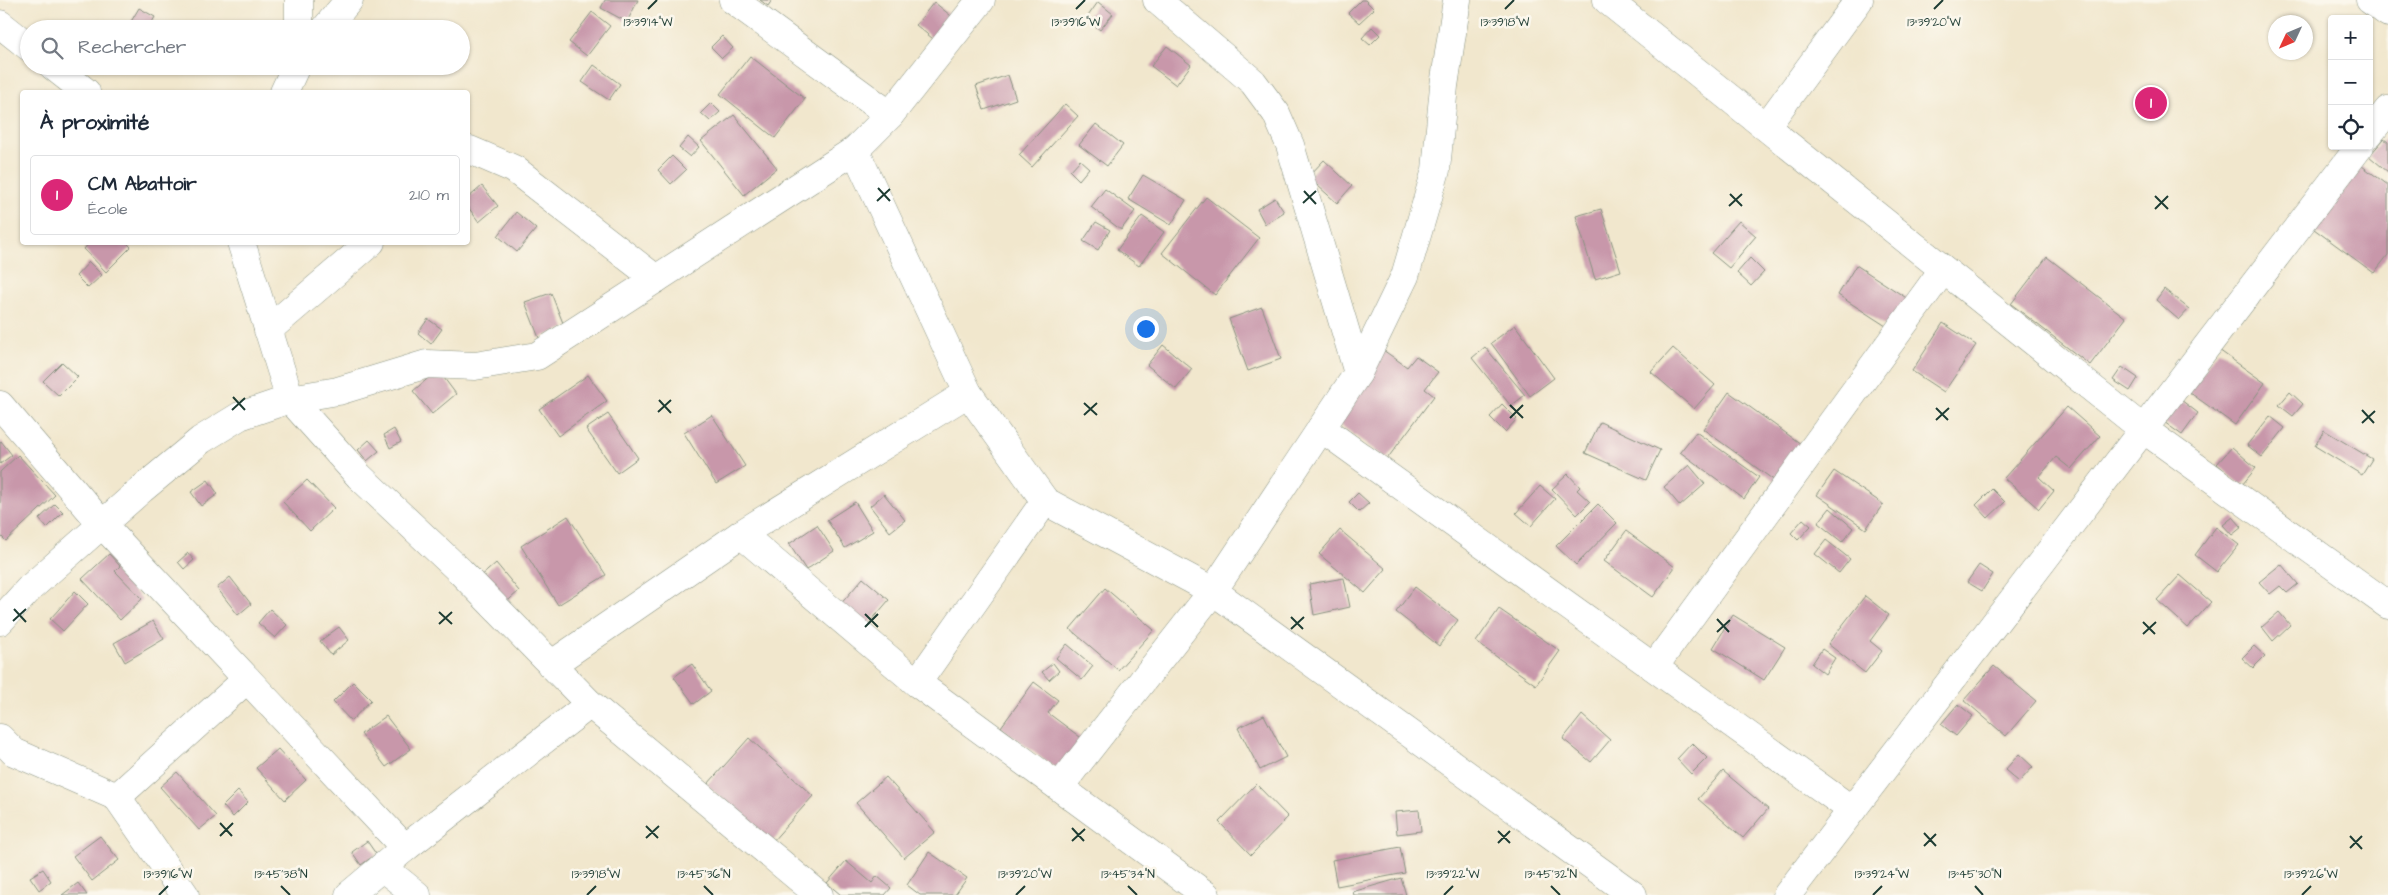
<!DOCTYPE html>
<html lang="fr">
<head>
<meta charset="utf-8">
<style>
  :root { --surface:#fff; --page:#f2f2f3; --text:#1f2937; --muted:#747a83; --line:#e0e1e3; --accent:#db2777 }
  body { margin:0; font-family:"Architects Daughter",sans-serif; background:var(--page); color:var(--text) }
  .controls { position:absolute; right:15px; top:15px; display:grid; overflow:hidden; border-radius:5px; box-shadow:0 1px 4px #0004 }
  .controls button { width:45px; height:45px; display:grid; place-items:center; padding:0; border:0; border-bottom:1px solid var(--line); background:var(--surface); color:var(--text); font:25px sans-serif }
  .compass { position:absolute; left:2268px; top:15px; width:45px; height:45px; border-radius:50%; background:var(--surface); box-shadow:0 1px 4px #0004; rotate:226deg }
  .you { position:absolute; left:1145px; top:328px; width:18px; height:18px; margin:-12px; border:4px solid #fff; border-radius:50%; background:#1a73e8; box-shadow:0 0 0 8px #1a73e833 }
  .badge { display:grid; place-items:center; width:32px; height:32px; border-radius:50%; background:var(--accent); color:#fff; font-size:16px; font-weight:700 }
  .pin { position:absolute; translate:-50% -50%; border:2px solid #fff; box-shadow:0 1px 5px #0006 }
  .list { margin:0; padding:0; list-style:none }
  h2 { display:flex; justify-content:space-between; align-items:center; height:65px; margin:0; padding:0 20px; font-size:21px }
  h2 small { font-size:16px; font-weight:400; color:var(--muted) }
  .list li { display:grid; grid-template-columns:32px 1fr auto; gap:15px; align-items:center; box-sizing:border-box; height:80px; margin:0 10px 10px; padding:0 10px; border:1px solid var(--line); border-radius:5px }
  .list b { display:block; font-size:19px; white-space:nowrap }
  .list p { margin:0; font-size:16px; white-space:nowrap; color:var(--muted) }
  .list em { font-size:16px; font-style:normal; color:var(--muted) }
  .icon { flex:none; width:28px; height:28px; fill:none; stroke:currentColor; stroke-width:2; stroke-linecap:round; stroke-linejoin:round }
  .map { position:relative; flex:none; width:2388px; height:895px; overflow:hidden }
  .search { position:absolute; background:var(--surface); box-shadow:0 1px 4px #0004; left:20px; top:20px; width:450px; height:55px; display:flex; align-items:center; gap:12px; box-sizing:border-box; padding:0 18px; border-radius:28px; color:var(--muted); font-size:19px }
  .panel { position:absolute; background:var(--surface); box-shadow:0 1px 4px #0004; left:20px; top:90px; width:450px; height:155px; border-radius:5px }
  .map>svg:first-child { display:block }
  .building { fill:#c897aa }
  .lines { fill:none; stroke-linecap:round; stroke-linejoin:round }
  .street-casing { stroke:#889280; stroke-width:29 }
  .street { stroke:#fff; stroke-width:28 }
  .ticks { fill:none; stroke:#1f3d34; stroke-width:2 }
  .ticks-label { font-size:12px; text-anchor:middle; fill:#1f3d34; stroke:#fbf7ec; stroke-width:5; stroke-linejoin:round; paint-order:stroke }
</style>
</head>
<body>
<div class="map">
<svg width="2388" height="895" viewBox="0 0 2388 895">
  <rect width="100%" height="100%" fill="#fbf7ec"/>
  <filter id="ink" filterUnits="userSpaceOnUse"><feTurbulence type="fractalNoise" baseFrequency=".02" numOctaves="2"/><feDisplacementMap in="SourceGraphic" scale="10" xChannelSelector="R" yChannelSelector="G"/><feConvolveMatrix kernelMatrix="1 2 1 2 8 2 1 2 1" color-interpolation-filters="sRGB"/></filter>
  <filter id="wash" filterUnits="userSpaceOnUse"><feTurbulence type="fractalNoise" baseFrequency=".0096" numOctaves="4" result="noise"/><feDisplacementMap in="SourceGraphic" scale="20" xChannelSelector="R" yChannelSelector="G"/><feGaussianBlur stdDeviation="1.12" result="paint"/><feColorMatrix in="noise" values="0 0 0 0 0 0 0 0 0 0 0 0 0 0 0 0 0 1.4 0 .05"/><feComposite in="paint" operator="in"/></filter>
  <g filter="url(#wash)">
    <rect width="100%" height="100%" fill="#f1e7cd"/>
    <g id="blocks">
      <!-- building -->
      <g class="building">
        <path d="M605 0H638L627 22 601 8Z"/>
        <path d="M760 0H772L768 6Z"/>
        <path d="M1361 0H1365L1374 9 1359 23 1348 13Z"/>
        <path d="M934 2 956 20 938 43 916 25Z"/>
        <path d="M1098 2 1113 14 1100 30 1086 19Z"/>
        <path d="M139 8 155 17 148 29H136L129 25Z"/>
        <path d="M592 12 610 26 587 56 569 42Z"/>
        <path d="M1372 27 1380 35 1370 45 1362 38Z"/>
        <path d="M722 36 733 48 722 58 711 47Z"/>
        <path d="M1167 46 1191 65 1176 85 1151 66Z"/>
        <path d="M750 56 805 99 775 138 720 94Z"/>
        <path d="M594 65 620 84 609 100 582 82Z"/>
        <path d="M1008 75 1016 99 984 110 976 86Z"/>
        <path d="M711 103 720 112 710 121 701 113Z"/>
        <path d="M1065 104 1078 116 1032 167 1019 155Z"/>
        <path d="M734 115 777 168 744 195 701 141Z"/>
        <path d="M1096 124 1123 145 1107 166 1079 145Z"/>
        <path d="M688 137 699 147 690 157 679 148Z"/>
        <path d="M2384 139 2388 142V172L2369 156Z"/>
        <path d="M672 156 686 170 671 184 658 170Z"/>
        <path d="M1080 160 1089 168 1079 180 1070 171Z"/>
        <path d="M1324 160 1352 186 1337 203 1308 177Z"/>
        <path d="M2362 166 2388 185V255L2374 273 2314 229Z"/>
        <path d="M1143 175 1186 200 1171 225 1128 199Z"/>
        <path d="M482 186 498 206 479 222 468 207V198Z"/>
        <path d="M1105 189 1135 211 1121 230 1091 207Z"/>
        <path d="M1206 197 1259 238 1215 295 1162 253Z"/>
        <path d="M1275 198 1284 212 1265 224 1257 209Z"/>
        <path d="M1601 209 1621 271 1595 279 1576 216Z"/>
        <path d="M516 212 536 229 517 252 498 236Z"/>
        <path d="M1142 216 1164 232 1139 266 1117 250Z"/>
        <path d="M1739 221 1756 236 1729 268 1711 253Z"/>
        <path d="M1096 222 1110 230 1098 250 1083 241Z"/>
        <path d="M90 242H126L131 247 106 272 84 249Z"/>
        <path d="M2047 257 2126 318 2090 365 2011 304Z"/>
        <path d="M1750 258 1764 272 1751 286 1737 273Z"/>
        <path d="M89 262 102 275 88 288 76 276Z"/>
        <path d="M1856 265 1908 299 1889 328 1838 295Z"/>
        <path d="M2164 289 2189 309 2179 320 2156 300Z"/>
        <path d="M551 293 565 328 539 338 525 302Z"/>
        <path d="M1262 307 1281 359 1248 371 1229 319Z"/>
        <path d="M428 319 442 329 431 344 418 333Z"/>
        <path d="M1943 323 1976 345 1944 392 1912 371Z"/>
        <path d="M1515 325 1554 378 1530 396 1491 343Z"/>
        <path d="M1163 345 1192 369 1176 389 1147 365Z"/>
        <path d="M1485 347 1525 395 1511 406 1472 358Z"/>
        <path d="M1673 348 1715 385 1694 409 1651 372Z"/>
        <path d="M1383 350 1407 367 1416 356 1438 372 1425 389 1434 396 1387 459 1327 415Z"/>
        <path d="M2219 350 2265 383 2235 425 2189 392Z"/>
        <path d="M62 362 78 377 59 396 43 381Z"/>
        <path d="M2122 367 2138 378 2130 391 2113 380Z"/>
        <path d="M438 370 456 394 432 414 413 391Z"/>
        <path d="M588 375 607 401 558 436 539 409Z"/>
        <path d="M1729 392 1801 444 1775 481 1703 429Z"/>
        <path d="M2290 392 2303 404 2293 416 2279 405Z"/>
        <path d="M2181 400 2198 413 2182 435 2164 422Z"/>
        <path d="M1502 404 1517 419 1505 432 1490 417Z"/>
        <path d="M2067 407 2100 436 2071 469 2056 457 2039 477 2054 491 2039 509 2004 478Z"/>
        <path d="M608 414 638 458 617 473 586 429Z"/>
        <path d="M712 415 745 466 716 484 684 433Z"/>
        <path d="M2270 416 2285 428 2262 457 2247 445Z"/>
        <path d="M1600 422 1660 450 1646 480 1585 453Z"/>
        <path d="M394 429 401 442 390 448 384 435Z"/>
        <path d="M2324 430 2372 459 2362 475 2315 446Z"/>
        <path d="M1696 432 1759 477 1744 499 1680 452Z"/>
        <path d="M369 440 379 451 367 461 358 450Z"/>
        <path d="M1 441 12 455 0 464V442Z"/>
        <path d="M2232 447 2256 468 2242 485 2217 464Z"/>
        <path d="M18 455 55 495 6 541 0 535V472Z"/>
        <path d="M1689 465 1705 484 1680 506 1664 487Z"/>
        <path d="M1834 471 1883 504 1866 529 1817 495Z"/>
        <path d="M1568 474 1580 487 1577 490 1590 502 1577 515 1552 489Z"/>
        <path d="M208 480 218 494 201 506 191 492Z"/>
        <path d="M307 480 334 508 310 531 283 502Z"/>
        <path d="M1540 486 1555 499 1531 526 1516 513Z"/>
        <path d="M1992 489 2005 502 1988 518 1976 505Z"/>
        <path d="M1358 493 1369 503 1359 512 1349 502Z"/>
        <path d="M884 494 905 520 890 532 870 506Z"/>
        <path d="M855 502 873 531 845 548 827 520Z"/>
        <path d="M55 504 63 512 47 528 39 519Z"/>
        <path d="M1598 504 1617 523 1576 565 1556 546Z"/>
        <path d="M1830 508 1853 528 1842 542 1818 523Z"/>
        <path d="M568 516 606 575 558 605 521 546Z"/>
        <path d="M2233 517 2242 527 2232 535 2223 525Z"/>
        <path d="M1803 519 1811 526 1798 540 1791 533Z"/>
        <path d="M817 525 834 551 806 570 789 544Z"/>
        <path d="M2216 527 2239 545 2217 572 2195 555Z"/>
        <path d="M1340 530 1386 569 1365 593 1319 554Z"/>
        <path d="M1626 531 1675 567 1653 597 1604 561Z"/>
        <path d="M1826 540 1850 559 1839 573 1815 554Z"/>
        <path d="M188 553 194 560 184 569 178 562Z"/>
        <path d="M109 554 120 566 115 571 142 599 120 620 82 579Z"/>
        <path d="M496 563 519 591 502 606 479 578Z"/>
        <path d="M2281 564 2298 584 2287 593 2280 586 2270 594 2259 582Z"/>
        <path d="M1979 565 1993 574 1982 591 1967 582Z"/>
        <path d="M2180 575 2211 602 2188 628 2157 600Z"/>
        <path d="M230 577 251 604 238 615 217 588Z"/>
        <path d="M863 578 889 600 865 628 839 606Z"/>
        <path d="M1344 578 1350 607 1314 615 1309 584Z"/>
        <path d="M1415 587 1458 620 1439 646 1396 612Z"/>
        <path d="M1105 588 1154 630 1118 670 1070 629Z"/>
        <path d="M75 591 88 604 63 631 50 619Z"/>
        <path d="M1865 596 1889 615 1870 641 1882 651 1865 673 1828 644Z"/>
        <path d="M270 609 287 625 275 638 258 623Z"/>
        <path d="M1499 609 1560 651 1536 685 1476 642Z"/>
        <path d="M2279 612 2290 625 2273 641 2262 627Z"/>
        <path d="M1733 615 1785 647 1764 680 1713 648Z"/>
        <path d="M153 621 164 639 125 662 114 643Z"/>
        <path d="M339 627 349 640 331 655 320 641Z"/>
        <path d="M1067 644 1093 666 1082 680 1056 658Z"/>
        <path d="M2254 646 2265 656 2253 668 2242 658Z"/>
        <path d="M1822 649 1835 658 1825 674 1812 664Z"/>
        <path d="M1053 663 1059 671 1049 680 1042 672Z"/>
        <path d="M692 664 711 691 694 704 674 677Z"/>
        <path d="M1994 666 2036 701 2006 736 1964 700Z"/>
        <path d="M353 682 371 700 351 721 333 702Z"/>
        <path d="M1034 682 1058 700 1048 713 1084 740 1060 772 1001 727Z"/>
        <path d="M1958 704 1973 716 1956 736 1941 724Z"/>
        <path d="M1264 715 1286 757 1260 770 1238 728Z"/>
        <path d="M1582 715 1610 740 1591 762 1563 739Z"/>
        <path d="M386 716 411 749 386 767 361 734Z"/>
        <path d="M749 738 813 796 771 843 707 785Z"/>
        <path d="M1692 743 1707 758 1691 774 1677 759Z"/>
        <path d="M278 749 306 780 285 800 256 768Z"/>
        <path d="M2019 754 2033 767 2019 782 2005 770Z"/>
        <path d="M1723 771 1768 809 1743 838 1698 799Z"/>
        <path d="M177 772 216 816 199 830 160 787Z"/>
        <path d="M886 777 935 832 904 858 856 803Z"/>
        <path d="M1256 784 1288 817 1251 855 1219 822Z"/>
        <path d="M238 791 248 802 233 817 223 806Z"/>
        <path d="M1419 810 1421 831 1397 834 1395 812Z"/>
        <path d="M100 836 119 860 92 881 73 856Z"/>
        <path d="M367 841 376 854 361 865 352 852Z"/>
        <path d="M1400 847 1405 873 1337 886 1332 860Z"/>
        <path d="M929 852 967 878 955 895H920L907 885Z"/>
        <path d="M846 861 872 883 877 876 891 888 885 895H841L827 883Z"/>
        <path d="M43 869 51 881 39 890 30 877Z"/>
        <path d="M1401 878 1406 895H1353L1352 892Z"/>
        <path d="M78 883 87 895H62Z"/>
      </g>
    </g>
  </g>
  <g filter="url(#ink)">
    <use href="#blocks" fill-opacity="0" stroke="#889280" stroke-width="1"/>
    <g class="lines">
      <!-- street casing -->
      <g class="street-casing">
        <g id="street">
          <path d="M299 0V29"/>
          <path d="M733 0 890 115"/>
          <path d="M1157 0 1253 82 1276 113 1290 145 1358 373"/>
          <path d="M1607 0 2143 429 2388 605"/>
          <path d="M2370 0 2388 13"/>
          <path d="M0 24 29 47"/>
          <path d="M325 29 349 0"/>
          <path d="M53 66 86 92"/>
          <path d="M284 92 296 66"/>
          <path d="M1766 127 1859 0"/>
          <path d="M2369 134 2388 110"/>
          <path d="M855 150 968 393 1045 501 1213 591 1633 895"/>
          <path d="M468 152 470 150 514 169 656 279"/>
          <path d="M241 242 290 399 359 476 460 571 590 704 819 895"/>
          <path d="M268 330 371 242"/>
          <path d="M0 405 102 524 405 848"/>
          <path d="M1321 428 1852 810"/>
          <path d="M741 534 917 683 1206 895"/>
          <path d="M0 621 30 588 142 489 201 440 240 416 290 399 338 391 427 364 475 366 537 356 855 150 890 115 981 0"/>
          <path d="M551 665 741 534 968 393"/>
          <path d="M1654 667 1943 270"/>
          <path d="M917 683 1045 501"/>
          <path d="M0 738 14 752 117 797 185 895"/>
          <path d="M1060 786 1213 591 1358 373 1405 276 1436 170 1444 86 1457 0"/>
          <path d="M117 797 247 679"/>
          <path d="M382 867 417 895"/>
          <path d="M349 895 405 848 590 704"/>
          <path d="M1787 895 2360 146"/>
        </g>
      </g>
      <!-- street -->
      <use href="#street" class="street"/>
    </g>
  </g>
  <!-- ticks -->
  <path class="ticks" d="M648 9 657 0M1076 9 1085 0M1505 9 1514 0M1934 9 1943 0M878 188 890 201M1304 191 1316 204M1730 194 1742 206M2155 196 2168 209M877 201 890 189M1303 203 1316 191M1729 206 1742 194M2155 209 2168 196M233 397 245 410M659 400 671 413M1084 403 1097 415M1510 405 1523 418M1936 408 1948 420M232 410 245 398M2362 410 2374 423M658 412 671 400M1084 415 1097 403M1510 418 1523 405M1936 420 1949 408M2362 423 2375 411M14 609 26 622M439 612 452 624M865 614 878 627M1291 617 1303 629M1717 619 1729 632M13 621 26 609M2143 622 2155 634M439 624 452 612M865 627 878 614M1291 629 1304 617M1717 632 1730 620M2143 634 2156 622M220 823 232 836M646 826 658 838M1072 828 1084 841M1498 831 1510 843M1924 833 1936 846M220 836 233 823M2350 836 2362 849M646 838 659 826M1072 841 1085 829M1498 843 1510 831M1924 846 1936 834M2350 848 2362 836M281 886 290 895M704 886 713 895M1128 886 1137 895M1551 886 1560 895M1975 886 1983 895M159 895 168 886M587 895 596 886M1016 895 1025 886M1444 895 1453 886M1873 895 1882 886M2302 895 2311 886"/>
  <g class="ticks-label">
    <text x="648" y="26">13°39'14"W</text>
    <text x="1076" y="26">13°39'16"W</text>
    <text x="1505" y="26">13°39'18"W</text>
    <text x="1934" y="26">13°39'20"W</text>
    <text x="281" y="878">13°45'38"N</text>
    <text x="704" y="878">13°45'36"N</text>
    <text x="1128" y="878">13°45'34"N</text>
    <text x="1551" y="878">13°45'32"N</text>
    <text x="1975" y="878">13°45'30"N</text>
    <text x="168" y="878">13°39'16"W</text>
    <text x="596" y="878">13°39'18"W</text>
    <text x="1025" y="878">13°39'20"W</text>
    <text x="1453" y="878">13°39'22"W</text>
    <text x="1882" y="878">13°39'24"W</text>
    <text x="2311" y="878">13°39'26"W</text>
  </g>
</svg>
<div class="controls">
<button>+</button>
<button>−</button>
<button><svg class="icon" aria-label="locate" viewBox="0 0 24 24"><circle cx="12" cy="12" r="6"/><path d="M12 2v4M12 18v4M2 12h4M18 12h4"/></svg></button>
</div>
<svg class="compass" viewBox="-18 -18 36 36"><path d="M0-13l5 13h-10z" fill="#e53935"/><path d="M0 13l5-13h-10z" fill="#747a83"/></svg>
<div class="you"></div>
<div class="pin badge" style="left:2151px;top:103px">1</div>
<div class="search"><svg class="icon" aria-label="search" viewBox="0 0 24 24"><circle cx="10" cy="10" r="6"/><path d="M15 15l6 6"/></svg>Rechercher</div>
<section class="panel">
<h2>À proximité<small></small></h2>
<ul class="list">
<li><span class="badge">1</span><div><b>CM Abattoir</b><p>École</p></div><em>210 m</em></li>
</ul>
</section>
</div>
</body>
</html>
